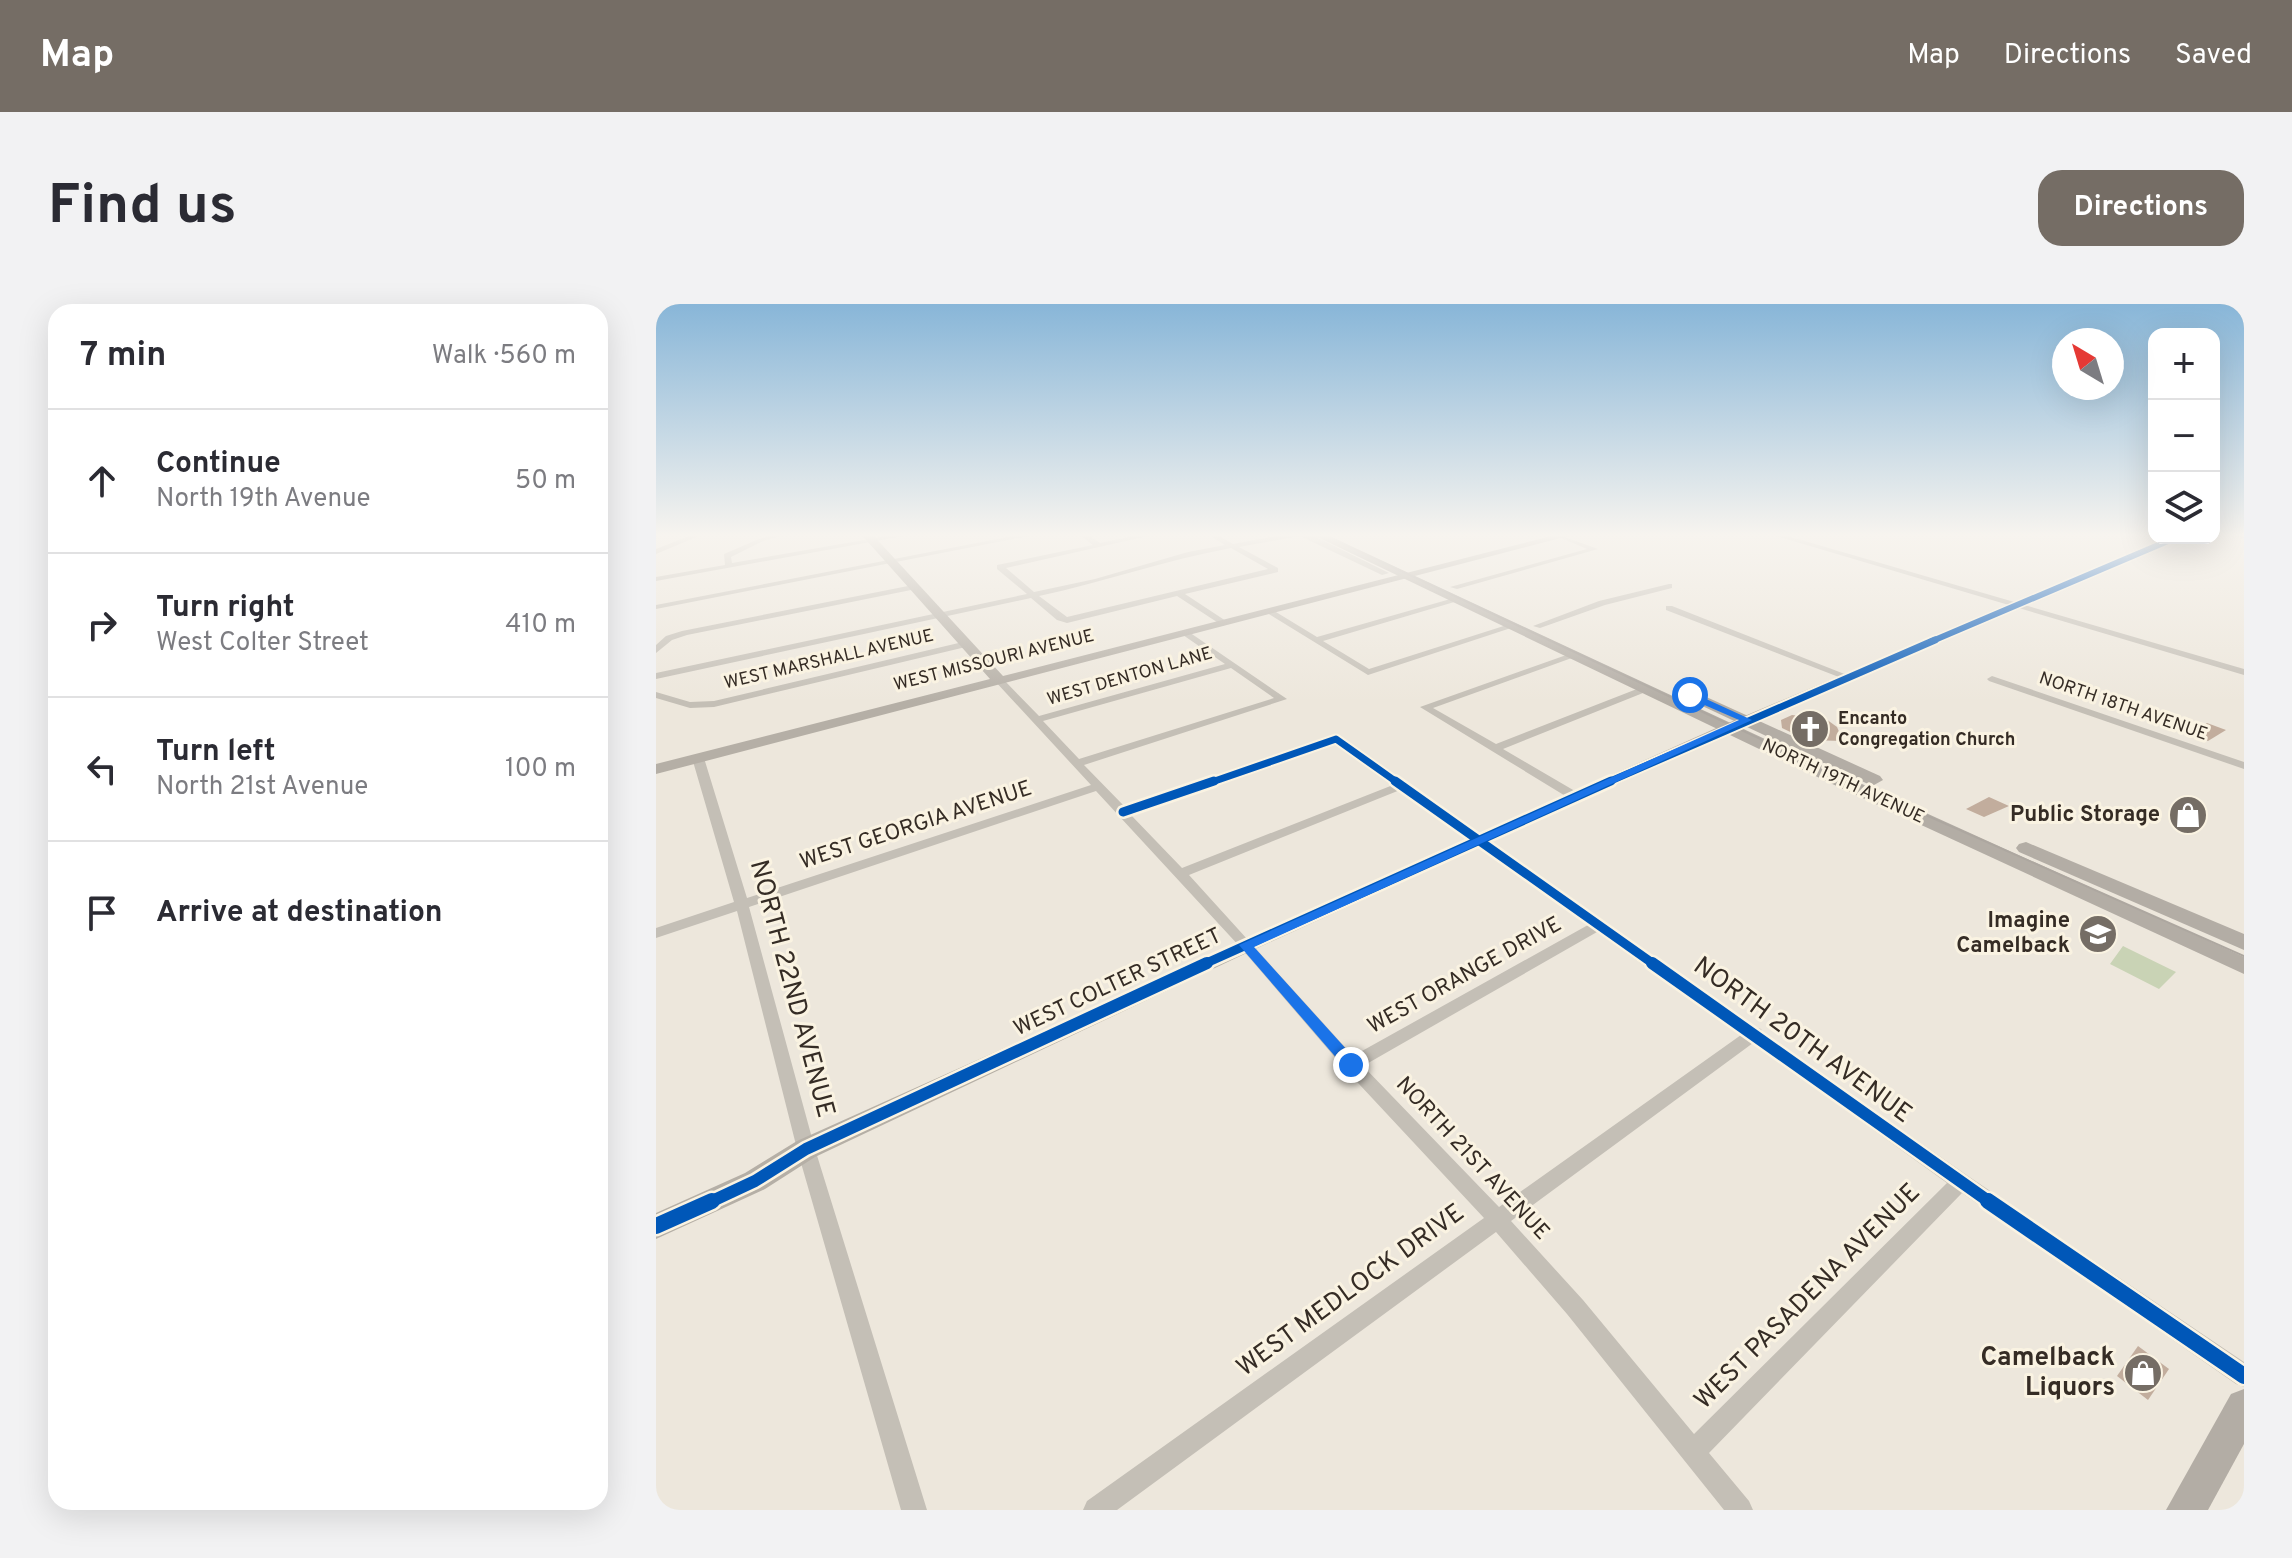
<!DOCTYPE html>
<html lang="en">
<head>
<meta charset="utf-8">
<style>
  :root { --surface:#fff; --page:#f2f2f3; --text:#2b2b33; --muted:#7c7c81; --line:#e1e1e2; --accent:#756d65 }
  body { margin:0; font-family:Overpass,sans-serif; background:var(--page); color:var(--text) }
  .controls { position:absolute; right:24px; top:24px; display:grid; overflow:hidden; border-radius:16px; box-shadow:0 8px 32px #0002 }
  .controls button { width:72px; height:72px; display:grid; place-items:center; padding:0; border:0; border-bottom:2px solid var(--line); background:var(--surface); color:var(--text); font:40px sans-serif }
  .compass { position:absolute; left:1396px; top:24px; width:72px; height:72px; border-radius:50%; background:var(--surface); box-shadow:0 8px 32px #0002; rotate:322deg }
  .stop { position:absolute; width:24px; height:24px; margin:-18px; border:6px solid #1a73e8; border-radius:50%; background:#fff }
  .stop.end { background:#1a73e8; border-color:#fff; box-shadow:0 2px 8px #0008 }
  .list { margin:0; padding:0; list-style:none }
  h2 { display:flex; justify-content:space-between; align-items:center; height:104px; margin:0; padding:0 32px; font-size:34px }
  h2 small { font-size:26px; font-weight:400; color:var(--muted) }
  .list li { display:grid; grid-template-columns:52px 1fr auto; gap:24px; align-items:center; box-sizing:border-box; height:144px; padding:0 32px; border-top:2px solid var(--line) }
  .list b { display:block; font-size:30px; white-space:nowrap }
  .list p { margin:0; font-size:26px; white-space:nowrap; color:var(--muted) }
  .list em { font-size:26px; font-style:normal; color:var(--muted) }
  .icon { flex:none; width:44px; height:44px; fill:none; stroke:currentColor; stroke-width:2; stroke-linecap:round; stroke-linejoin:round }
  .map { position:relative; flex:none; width:1588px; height:1206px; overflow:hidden; border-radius:24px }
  header { display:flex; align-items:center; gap:48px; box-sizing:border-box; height:112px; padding:0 40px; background:var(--accent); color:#fff }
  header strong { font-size:38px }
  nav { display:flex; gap:44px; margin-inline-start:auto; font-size:28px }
  .intro { display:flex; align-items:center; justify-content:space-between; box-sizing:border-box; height:192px; padding:0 48px }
  h1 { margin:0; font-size:56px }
  .button { padding:20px 36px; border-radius:24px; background:var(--accent); color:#fff; font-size:28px; font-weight:700 }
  main { display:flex; gap:48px; padding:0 48px }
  aside { flex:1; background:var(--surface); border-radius:24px; box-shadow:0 8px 32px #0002 }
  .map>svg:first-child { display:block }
  .green { fill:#c9d3b5 }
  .building { fill:#c2ad9d }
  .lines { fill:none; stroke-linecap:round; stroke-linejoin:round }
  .street { fill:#c4bfb6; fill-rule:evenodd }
  .secondary { fill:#b5afa6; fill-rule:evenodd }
  .primary { fill:#b3ada5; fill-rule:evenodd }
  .tram { stroke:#ada7a0; stroke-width:2 }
  .cycleway-far4-casing { stroke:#faf3e2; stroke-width:9 }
  .cycleway-far3-casing { stroke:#faf3e2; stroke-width:11 }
  .cycleway-far2-casing { stroke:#faf3e2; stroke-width:14 }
  .cycleway-far1-casing { stroke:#faf3e2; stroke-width:17 }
  .cycleway-casing { stroke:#faf3e2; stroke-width:21 }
  .cycleway-far4 { stroke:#0057b8; stroke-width:6 }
  .cycleway-far3 { stroke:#0057b8; stroke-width:7 }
  .cycleway-far2 { stroke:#0057b8; stroke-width:9 }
  .cycleway-far1 { stroke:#0057b8; stroke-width:12 }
  .cycleway { stroke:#0057b8; stroke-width:16 }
  .route { fill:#1a73e8 }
  .labels { text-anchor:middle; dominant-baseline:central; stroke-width:6; stroke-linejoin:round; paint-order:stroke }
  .far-street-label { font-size:18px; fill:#352c25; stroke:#faf3e2 }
  .far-poi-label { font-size:18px; font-weight:bold; fill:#352c25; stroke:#faf3e2; text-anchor:start }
  .poi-label { font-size:22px; font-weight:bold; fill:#352c25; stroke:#faf3e2; text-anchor:end }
  .street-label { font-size:22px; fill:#352c25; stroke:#faf3e2 }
  .near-street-label { font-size:26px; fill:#352c25; stroke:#faf3e2 }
  .near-poi-label { font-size:26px; font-weight:bold; fill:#352c25; stroke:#faf3e2; text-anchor:end }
</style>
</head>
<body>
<header>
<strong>Map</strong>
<nav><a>Map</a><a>Directions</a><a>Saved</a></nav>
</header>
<div class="intro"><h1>Find us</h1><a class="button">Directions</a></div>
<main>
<aside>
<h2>7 min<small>Walk · 560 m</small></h2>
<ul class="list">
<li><svg class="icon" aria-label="ahead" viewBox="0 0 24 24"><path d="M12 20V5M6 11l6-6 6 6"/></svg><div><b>Continue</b><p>North 19th Avenue</p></div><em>50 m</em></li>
<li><svg class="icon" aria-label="right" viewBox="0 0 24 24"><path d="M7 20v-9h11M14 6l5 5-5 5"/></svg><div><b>Turn right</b><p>West Colter Street</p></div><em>410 m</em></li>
<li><svg class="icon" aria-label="left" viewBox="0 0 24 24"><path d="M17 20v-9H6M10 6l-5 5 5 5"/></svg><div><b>Turn left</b><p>North 21st Avenue</p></div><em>100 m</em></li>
<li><svg class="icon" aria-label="arrive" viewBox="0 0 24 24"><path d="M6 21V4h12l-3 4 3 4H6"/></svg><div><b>Arrive at destination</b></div></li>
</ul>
</aside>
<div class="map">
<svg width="1588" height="1206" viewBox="0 0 1588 1206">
  <rect width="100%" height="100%" fill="#ede7dc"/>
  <!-- green -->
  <path class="green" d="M1467 642 1473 645 1520 668 1503 685 1454 660Z"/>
  <!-- building -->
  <g class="building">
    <path d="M1136 411 1170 415 1181 423 1187 437 1151 436 1126 424 1125 416Z"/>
    <path d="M1551 419 1570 426 1552 437 1533 431Z"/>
    <path d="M1333 493 1353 502 1328 513 1310 505Z"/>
    <path d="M1482 1042 1513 1065 1492 1096 1461 1072Z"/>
  </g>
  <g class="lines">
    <!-- street -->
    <g class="street">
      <path d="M41 229H50L0 250V245Z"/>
      <path d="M124 229H136L107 237 75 253 76 259 248 229H264L0 277V273L69 261 68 250 103 235Z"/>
      <path d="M373 229H388L0 305V301Z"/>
      <path d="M421 229H429L444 239 492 229H505L350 264 378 288 439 275 532 248 569 241 550 229H558L577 240 637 229H652L733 269 726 271 644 232 583 243 622 264V268L529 290 570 317 571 319 567 322 521 292 411 319 401 316 375 294 0 375V369L371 290 341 265V261L437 241ZM575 244 612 265 411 313 383 292C448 278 510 256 575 244Z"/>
      <path d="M1110 229H1121L1588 365V371Z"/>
      <path d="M903 231 942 245 801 285 794 283 931 245 903 233Z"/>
      <path d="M1013 280H1016V284L949 301 884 324 877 322 943 297Z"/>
      <path d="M257 281H260V285L31 331 16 336 0 349V341L10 332 26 327Z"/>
      <path d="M798 294 805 296 667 337 713 365 854 320 861 322 712 371 608 307 615 305 661 333Z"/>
      <path d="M1010 302H1016L1196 373 1188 375 1010 306Z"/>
      <path d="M530 326 631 395 428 461 469 503 676 433H684L1099 723 1105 725 1107 729 1312 872 1588 1058V1083L1580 1080 1306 889 1053 1149 1093 1197 1097 1206H1068L911 1010 840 928 461 1206H427L431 1197 828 914 689 765 585 644 440 487 93 603 159 845 271 1206H245L141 845 81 607 0 634V624L78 598 36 454 42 451 48 454 91 594 435 481 338 376 346 374 383 412 569 360 527 331 526 329ZM575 364 618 394 423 455 387 417ZM679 439 737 481 526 564 474 510ZM744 486 932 621 697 752 533 571ZM941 628 1085 731 843 903 707 762ZM1097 739 1291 879 1038 1130 927 996 855 917Z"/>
      <path d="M311 337 315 340 314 342 58 403 34 404 0 394V388L34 398 58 397Z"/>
      <path d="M916 349 924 351 777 404 840 440 986 383H992V387L847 445 924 490V496H916L764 403Z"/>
      <path d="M1336 372 1588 458V465L1333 377 1331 375Z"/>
    </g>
    <!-- secondary -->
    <g class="secondary">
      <path d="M204 229H215L347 372 907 229H924L0 470V460L334 375Z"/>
      <path d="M1574 229H1588V234L1576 231Z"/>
      <path d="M1510 234H1524L1068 431 597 646 159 853 109 885 0 935V909L89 869 141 837 1058 425Z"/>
    </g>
    <!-- primary -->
    <g class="primary">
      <path d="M653 229H667L1184 470 1588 653V670L1172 478Z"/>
      <path d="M1046 391 1224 472 1227 476 1218 481 1212 480 1040 399 1038 396Z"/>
      <path d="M1370 538 1588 630V646L1363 548 1360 544 1363 540Z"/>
      <path d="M1588 1085V1140L1552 1206H1510L1575 1090Z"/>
    </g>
    <!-- tram -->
    <path class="tram" d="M664 229 1220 489 1588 652"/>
    <!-- cycleway-far4 casing -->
    <g class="cycleway-far4-casing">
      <path id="cycleway-far4" d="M1274 338 1519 234"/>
    </g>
    <!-- cycleway-far3 casing -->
    <g class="cycleway-far3-casing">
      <g id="cycleway-far3">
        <path d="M553 479 680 435 742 479"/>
        <path d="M950 479 1279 336"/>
      </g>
    </g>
    <!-- cycleway-far2 casing -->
    <g class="cycleway-far2-casing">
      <g id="cycleway-far2">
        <path d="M739 477 999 661"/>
        <path d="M467 508 558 477"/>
        <path d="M546 661 955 477"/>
      </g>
    </g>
    <!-- cycleway-far1 casing -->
    <g class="cycleway-far1-casing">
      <g id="cycleway-far1">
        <path d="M996 659 1335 899"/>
        <path d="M52 899 99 877 150 845 551 659"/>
      </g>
    </g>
    <!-- cycleway casing -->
    <g class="cycleway-casing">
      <g id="cycleway">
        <path d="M1332 897 1588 1072"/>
        <path d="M0 922 56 897"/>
      </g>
    </g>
    <!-- cycleway-far4 -->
    <use href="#cycleway-far4" class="cycleway-far4"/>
    <!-- cycleway-far3 -->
    <use href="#cycleway-far3" class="cycleway-far3"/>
    <!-- cycleway-far2 -->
    <use href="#cycleway-far2" class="cycleway-far2"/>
    <!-- cycleway-far1 -->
    <use href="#cycleway-far1" class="cycleway-far1"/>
    <!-- cycleway -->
    <use href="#cycleway" class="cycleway"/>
  </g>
  <!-- sky -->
  <linearGradient id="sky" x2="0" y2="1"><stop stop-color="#88b6d8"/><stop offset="0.58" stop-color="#f7f4ef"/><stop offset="1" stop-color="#f7f4ef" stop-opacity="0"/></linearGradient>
  <rect width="1588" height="398" fill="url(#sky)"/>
  <!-- route -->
  <path class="route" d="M1030 389H1037L1096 416 598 643 701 757V765H690L583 641 1083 416 1030 393Z"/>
  <!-- icons -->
  <defs>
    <g id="church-disc" transform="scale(2)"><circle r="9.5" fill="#756d65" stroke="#faf3e2"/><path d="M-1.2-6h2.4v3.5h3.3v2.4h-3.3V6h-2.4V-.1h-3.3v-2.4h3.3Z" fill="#fff"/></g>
    <g id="shop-disc" transform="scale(2)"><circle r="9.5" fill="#756d65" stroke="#faf3e2"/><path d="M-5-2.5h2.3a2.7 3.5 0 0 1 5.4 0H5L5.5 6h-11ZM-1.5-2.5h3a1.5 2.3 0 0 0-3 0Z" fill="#fff"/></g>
    <g id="school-disc" transform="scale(2)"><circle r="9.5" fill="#756d65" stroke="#faf3e2"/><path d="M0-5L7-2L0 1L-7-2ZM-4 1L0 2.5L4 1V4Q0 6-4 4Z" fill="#fff"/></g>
  </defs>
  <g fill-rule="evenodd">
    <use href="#church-disc" x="1154" y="425"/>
    <use href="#shop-disc" x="1532" y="511"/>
    <use href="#school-disc" x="1442" y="630"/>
    <use href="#shop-disc" x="1487" y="1069"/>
  </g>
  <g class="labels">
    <!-- far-street labels -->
    <g class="far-street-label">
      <text transform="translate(173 356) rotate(-13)">WEST MARSHALL AVENUE</text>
      <text transform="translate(338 357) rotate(-14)">WEST MISSOURI AVENUE</text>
      <text transform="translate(474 373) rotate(-16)">WEST DENTON LANE</text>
      <text transform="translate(1467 403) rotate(19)">NORTH 18TH AVENUE</text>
      <text transform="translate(1187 478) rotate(25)">NORTH 19TH AVENUE</text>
    </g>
    <!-- far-poi labels -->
    <g class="far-poi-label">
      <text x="1182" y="415">Encanto<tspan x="1182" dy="21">Congregation Church</tspan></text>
    </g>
    <!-- poi labels -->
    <g class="poi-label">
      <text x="1504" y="511">Public Storage</text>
      <text x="1414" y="617">Imagine<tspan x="1414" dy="25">Camelback</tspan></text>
    </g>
    <!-- street labels -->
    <g class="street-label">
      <text transform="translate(260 522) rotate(-18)">WEST GEORGIA AVENUE</text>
      <text transform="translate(809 672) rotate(-29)">WEST ORANGE DRIVE</text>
      <text transform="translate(462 679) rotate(-25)">WEST COLTER STREET</text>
      <text transform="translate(816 855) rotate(47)">NORTH 21ST AVENUE</text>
    </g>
    <!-- near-street labels -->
    <g class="near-street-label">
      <text transform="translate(135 685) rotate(75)">NORTH 22ND AVENUE</text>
      <text transform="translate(1146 737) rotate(36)">NORTH 20TH AVENUE</text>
      <text transform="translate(695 987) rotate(-36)">WEST MEDLOCK DRIVE</text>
      <text transform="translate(1152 993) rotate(-45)">WEST PASADENA AVENUE</text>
    </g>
    <!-- near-poi labels -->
    <g class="near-poi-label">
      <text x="1459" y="1054">Camelback<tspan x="1459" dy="30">Liquors</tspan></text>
    </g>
  </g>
</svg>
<div class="controls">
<button>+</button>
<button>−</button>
<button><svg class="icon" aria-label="layers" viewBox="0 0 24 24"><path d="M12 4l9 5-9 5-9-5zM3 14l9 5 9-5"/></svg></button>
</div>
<svg class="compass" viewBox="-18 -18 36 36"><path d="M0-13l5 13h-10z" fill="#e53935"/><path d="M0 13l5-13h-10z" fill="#7c7c81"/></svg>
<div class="stop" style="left:1034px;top:391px"></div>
<div class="stop end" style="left:695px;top:761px"></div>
</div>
</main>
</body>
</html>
